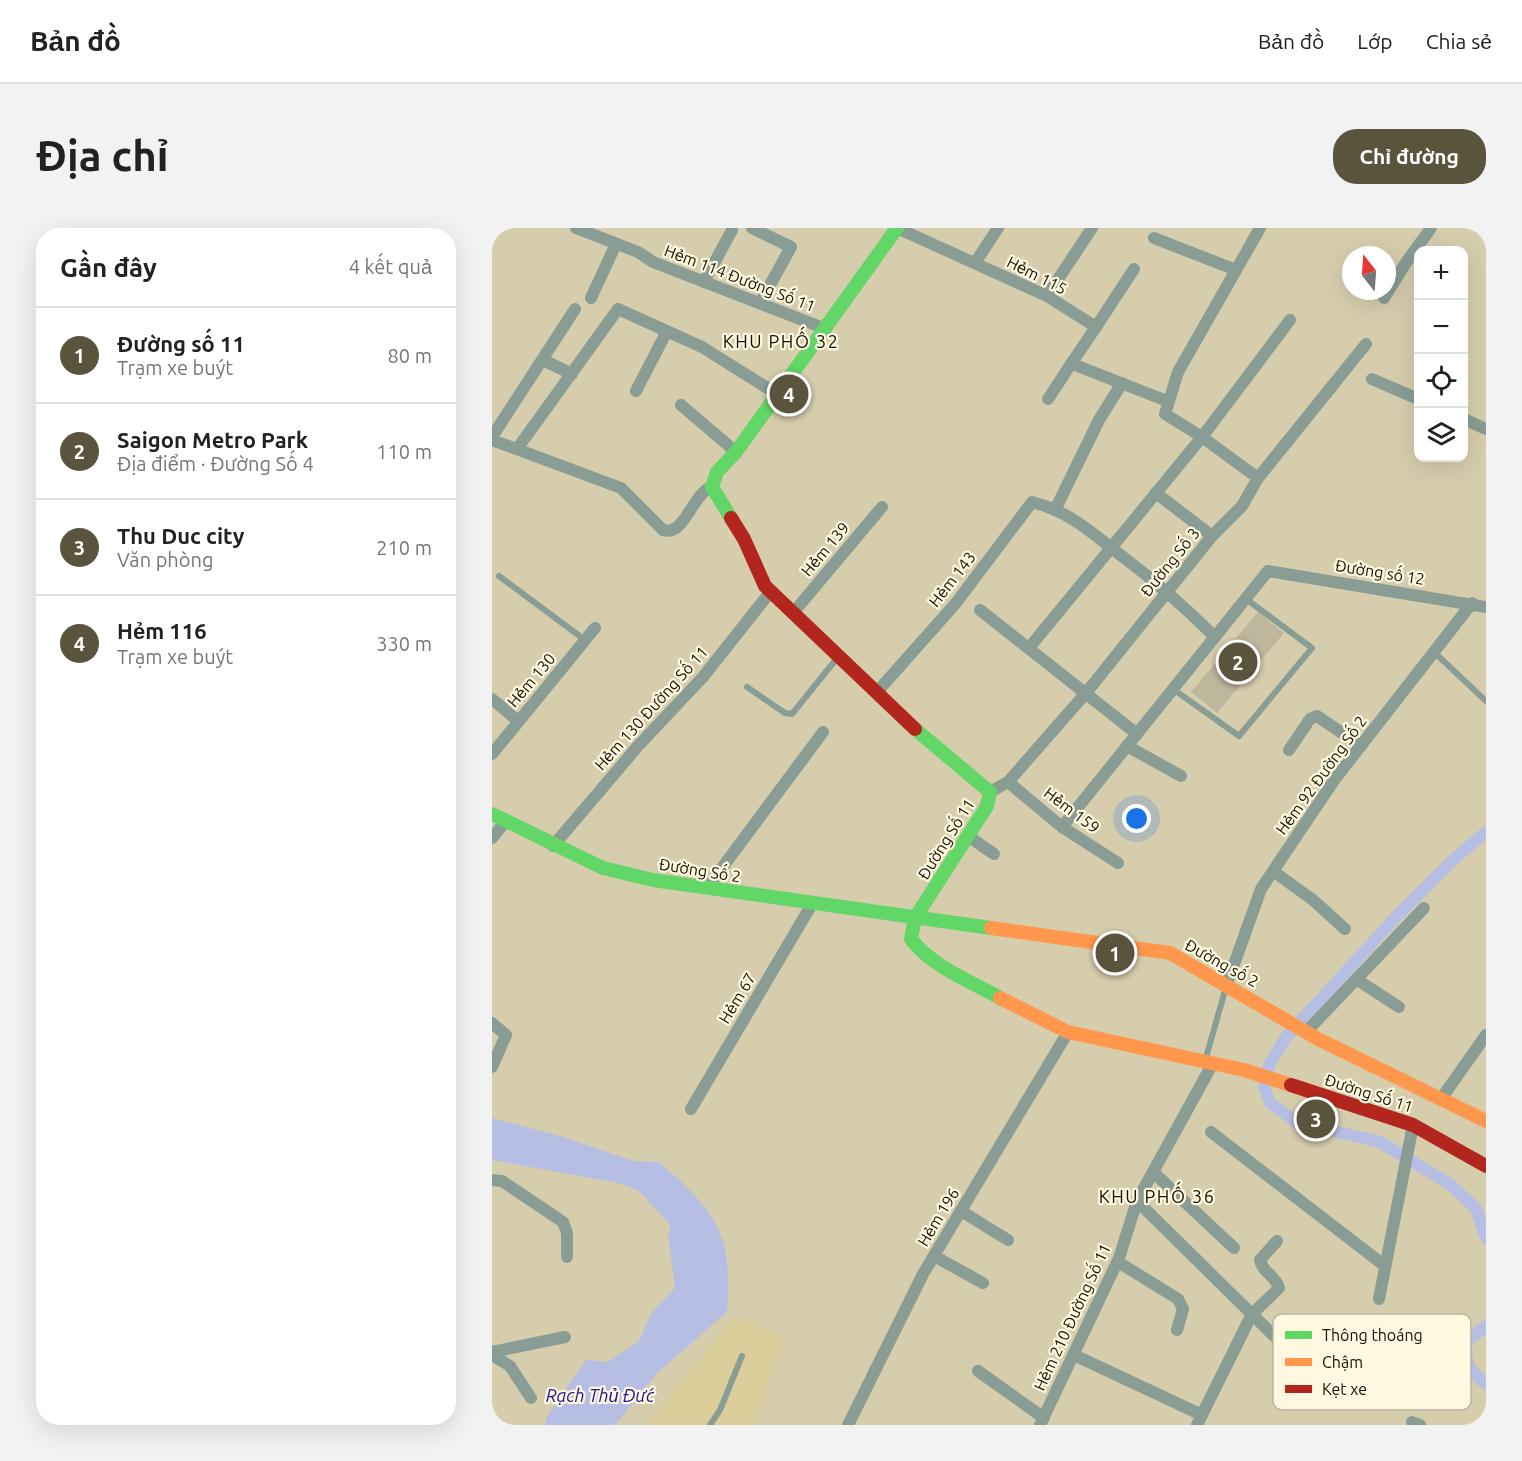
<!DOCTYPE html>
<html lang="vi">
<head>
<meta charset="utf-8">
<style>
  :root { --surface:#fff; --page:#f2f2f2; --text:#222; --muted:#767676; --line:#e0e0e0; --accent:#5b543d }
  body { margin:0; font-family:Ubuntu,sans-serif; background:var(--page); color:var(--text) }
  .controls { position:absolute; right:18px; top:18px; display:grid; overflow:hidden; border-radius:12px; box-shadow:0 6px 24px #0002 }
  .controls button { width:54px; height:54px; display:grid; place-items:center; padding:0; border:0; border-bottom:2px solid var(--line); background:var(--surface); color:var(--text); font:30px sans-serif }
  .compass { position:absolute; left:850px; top:18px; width:54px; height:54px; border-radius:50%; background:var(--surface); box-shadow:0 6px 24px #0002; rotate:343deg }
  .you { position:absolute; left:645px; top:591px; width:21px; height:21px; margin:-15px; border:4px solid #fff; border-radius:50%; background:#1a73e8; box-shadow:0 0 0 9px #1a73e833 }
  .badge { display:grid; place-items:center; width:39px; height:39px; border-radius:50%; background:var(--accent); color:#fff; font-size:20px; font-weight:700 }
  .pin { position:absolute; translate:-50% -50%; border:3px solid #fff; box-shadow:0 2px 6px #0006 }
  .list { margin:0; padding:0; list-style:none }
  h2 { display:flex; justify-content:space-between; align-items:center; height:78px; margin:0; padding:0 24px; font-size:26px }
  h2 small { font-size:20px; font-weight:400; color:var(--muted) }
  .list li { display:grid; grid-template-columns:39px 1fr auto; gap:18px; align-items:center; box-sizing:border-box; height:96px; padding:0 24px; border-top:2px solid var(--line) }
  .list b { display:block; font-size:22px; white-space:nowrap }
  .list p { margin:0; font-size:20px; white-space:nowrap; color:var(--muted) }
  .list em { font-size:20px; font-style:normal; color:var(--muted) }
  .icon { flex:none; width:33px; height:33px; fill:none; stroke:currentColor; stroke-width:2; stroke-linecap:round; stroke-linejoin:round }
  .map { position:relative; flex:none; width:994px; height:1197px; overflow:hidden; border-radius:24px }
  header { display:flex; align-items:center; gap:36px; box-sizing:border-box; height:84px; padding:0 30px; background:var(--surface); border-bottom:2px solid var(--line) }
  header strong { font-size:28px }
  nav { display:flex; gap:33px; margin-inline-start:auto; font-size:21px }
  .intro { display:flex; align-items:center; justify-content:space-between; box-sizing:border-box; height:144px; padding:0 36px }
  h1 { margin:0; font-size:42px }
  .button { padding:15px 27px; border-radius:24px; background:var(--accent); color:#fff; font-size:21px; font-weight:700 }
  main { display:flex; gap:36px; padding:0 36px }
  aside { flex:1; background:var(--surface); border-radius:24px; box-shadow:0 6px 24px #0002 }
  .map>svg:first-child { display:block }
  .built { fill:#dcce9b }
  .water { fill:#b6bee4 }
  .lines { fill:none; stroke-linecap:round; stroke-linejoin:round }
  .canal { stroke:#b6bee4; stroke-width:12 }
  .building { fill:#beb79e }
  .lane { stroke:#899d95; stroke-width:6 }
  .street { stroke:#899d95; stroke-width:12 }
  .fast { stroke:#63d668; stroke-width:14 }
  .slow { stroke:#ff974d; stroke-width:14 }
  .jam { stroke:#b3261e; stroke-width:14 }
  .labels { text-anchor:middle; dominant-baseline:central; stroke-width:4.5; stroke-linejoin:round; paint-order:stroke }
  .street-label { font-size:16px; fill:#191300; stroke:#fff8e1 }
  .neighbourhood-label { font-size:18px; letter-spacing:1.5px; fill:#191300; stroke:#fff8e1 }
  .water-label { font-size:18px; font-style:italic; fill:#241294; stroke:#fff8e1 }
  .key { fill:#fff8e1; stroke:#bab39e; stroke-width:1.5 }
  .key-label { font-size:16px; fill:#191300 }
</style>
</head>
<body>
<header>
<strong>Bản đồ</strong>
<nav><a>Bản đồ</a><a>Lớp</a><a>Chia sẻ</a></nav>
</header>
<div class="intro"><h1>Địa chỉ</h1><a class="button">Chỉ đường</a></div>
<main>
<aside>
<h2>Gần đây<small>4 kết quả</small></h2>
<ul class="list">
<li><span class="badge">1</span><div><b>Đường số 11</b><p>Trạm xe buýt</p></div><em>80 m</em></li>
<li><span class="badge">2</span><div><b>Saigon Metro Park</b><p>Địa điểm · Đường Số 4</p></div><em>110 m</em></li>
<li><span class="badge">3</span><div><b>Thu Duc city</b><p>Văn phòng</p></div><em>210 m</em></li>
<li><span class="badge">4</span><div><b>Hẻm 116</b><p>Trạm xe buýt</p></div><em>330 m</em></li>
</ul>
</aside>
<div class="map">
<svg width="994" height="1197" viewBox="0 0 994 1197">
  <rect width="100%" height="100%" fill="#d6cdad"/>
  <!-- built -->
  <path class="built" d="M242 1088 291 1110 262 1197H155Z"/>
  <!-- water -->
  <path class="water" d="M0 890 68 908 141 933 167 934C225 985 241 1004 235 1084L165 1145 123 1197H54V1190L94 1132 115 1134 147 1113 160 1084 183 1060 176 1005 179 998 147 963 126 955 0 932Z"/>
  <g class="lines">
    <!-- canal -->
    <g class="canal">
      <path d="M994 604 961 632 904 689 795 808 777 837 772 859 778 875 806 895 888 914 959 957 984 981 994 1010"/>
      <path d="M994 1098 975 1113C972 1135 977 1143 994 1156"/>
    </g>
  </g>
  <!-- building -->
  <path class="building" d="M766 384 792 405 725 485 699 464Z"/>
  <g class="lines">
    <!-- lane -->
    <g class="lane">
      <path d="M7 348 93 412"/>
      <path d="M942 424 994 473"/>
      <path d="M255 459 293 485 300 486 346 429"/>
      <path d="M681 461 747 508 820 420 754 371"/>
      <path d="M713 833 734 759"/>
      <path d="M218 1197 228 1182 250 1128"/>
    </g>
    <!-- street -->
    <g class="street">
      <path d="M84 0 146 24 161 34 334 101"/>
      <path d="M260 0 299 19 268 75"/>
      <path d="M405 0 555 68 604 99 642 41"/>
      <path d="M662 10 744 42"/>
      <path d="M483 35 506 0"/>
      <path d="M212 54 240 2"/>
      <path d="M555 68 600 0"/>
      <path d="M99 70 124 16"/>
      <path d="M892 70 913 36 939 0"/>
      <path d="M604 99 581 133 583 137 675 173"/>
      <path d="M51 132 80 146"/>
      <path d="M880 151 926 171"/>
      <path d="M144 163 175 103"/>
      <path d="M556 171 581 133"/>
      <path d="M189 177 244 224"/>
      <path d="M972 191 994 201"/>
      <path d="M0 209 83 81"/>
      <path d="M0 212 129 260 171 302C193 309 200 265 220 259"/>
      <path d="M25 221 126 81 210 119 285 166"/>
      <path d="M766 250 710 209 673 186 686 144 768 0"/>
      <path d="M664 265 720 308"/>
      <path d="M563 282 607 192 630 155"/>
      <path d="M488 382 645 506"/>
      <path d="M301 385 390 279"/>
      <path d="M537 420 710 209 798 92"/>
      <path d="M385 464 464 375 540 274C573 282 596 301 622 322 658 349 691 377 723 409"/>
      <path d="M0 471 26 493"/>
      <path d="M635 518 689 548"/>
      <path d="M797 522 818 491 825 488 869 518"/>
      <path d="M0 526 103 400"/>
      <path d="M516 554 570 599 626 635"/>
      <path d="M498 564 516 554 594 465 720 308 750 278 766 250 874 116"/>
      <path d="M570 599 776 343 994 379"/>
      <path d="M476 608 502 626"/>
      <path d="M0 610 13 594"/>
      <path d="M61 618 146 518 211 449 279 363"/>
      <path d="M781 643 821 672 853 701"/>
      <path d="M215 660 331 504"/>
      <path d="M864 751 907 779"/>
      <path d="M735 756 769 661 843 551 980 375"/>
      <path d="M0 795 14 807 0 839"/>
      <path d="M814 804 932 680"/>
      <path d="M949 871 994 807"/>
      <path d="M199 881 320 676"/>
      <path d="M719 904 893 1038"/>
      <path d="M661 944 742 1020"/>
      <path d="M0 952 10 953 71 994 75 1005V1029"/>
      <path d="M645 973 782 1108"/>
      <path d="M469 983 516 1012"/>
      <path d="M442 1028 491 1055"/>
      <path d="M626 1034 686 1071 691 1081 685 1102"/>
      <path d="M887 1071 921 897"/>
      <path d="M0 1124 73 1109"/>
      <path d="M0 1127 18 1138 39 1170"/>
      <path d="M582 1127 710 1187"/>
      <path d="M486 1143 552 1190"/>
      <path d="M920 1194 928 1197"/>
      <path d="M356 1197 431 1046 576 804"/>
      <path d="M548 1197 627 1030 645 973 721 835"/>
      <path d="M705 1197 760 1086 787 1060C784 1048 770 1044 768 1032L785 1013"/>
    </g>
    <!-- fast -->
    <g class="fast">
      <path d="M239 290 220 259 225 244 244 224 405 0"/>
      <path d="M423 501 498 564 495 578 423 690 419 711C439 738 480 754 508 770"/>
      <path d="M0 586 111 640 161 652 499 700"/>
    </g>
    <!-- slow -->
    <g class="slow">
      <path d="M499 700 678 725 826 811 994 893"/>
      <path d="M508 770 576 804 752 842 799 857"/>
    </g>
    <!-- jam -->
    <g class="jam">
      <path d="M239 290 252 311 273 358 423 501"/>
      <path d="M799 857 921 897 994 938"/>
    </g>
  </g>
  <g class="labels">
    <!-- street labels -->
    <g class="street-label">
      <text transform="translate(545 47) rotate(27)">Hẻm 115</text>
      <text transform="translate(248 50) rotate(21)">Hẻm 114 Đường Số 11</text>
      <text transform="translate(333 321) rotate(-50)">Hẻm 139</text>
      <text transform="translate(678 334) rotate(-51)">Đường Số 3</text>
      <text transform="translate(888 344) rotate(9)">Đường số 12</text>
      <text transform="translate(460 351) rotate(-52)">Hẻm 143</text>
      <text transform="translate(39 452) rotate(-50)">Hẻm 130</text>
      <text transform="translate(159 480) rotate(-48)">Hẻm 130 Đường Số 11</text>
      <text transform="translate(829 547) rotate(-54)">Hẻm 92 Đường Số 2</text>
      <text transform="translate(580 582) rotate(37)">Hẻm 159</text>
      <text transform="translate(454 611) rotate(-58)">Đường Số 11</text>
      <text transform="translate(208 642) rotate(9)">Đường Số 2</text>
      <text transform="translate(730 735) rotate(29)">Đường số 2</text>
      <text transform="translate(245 770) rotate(-59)">Hẻm 67</text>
      <text transform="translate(877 865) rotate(18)">Đường Số 11</text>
      <text transform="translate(446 989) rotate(-59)">Hẻm 196</text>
      <text transform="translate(580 1089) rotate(-65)">Hẻm 210 Đường Số 11</text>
    </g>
    <!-- neighbourhood labels -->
    <g class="neighbourhood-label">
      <text x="289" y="113">KHU PHỐ 32</text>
      <text x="665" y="968">KHU PHỐ 36</text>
    </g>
    <!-- water labels -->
    <g class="water-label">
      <text x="108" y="1167">Rạch Thủ Đức</text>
    </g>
  </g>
  <!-- legend -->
  <rect x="781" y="1086" width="198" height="96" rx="9" class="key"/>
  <rect x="793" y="1103" width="27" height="8" fill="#63d668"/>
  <rect x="793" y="1130" width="27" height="8" fill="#ff974d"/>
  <rect x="793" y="1157" width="27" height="8" fill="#b3261e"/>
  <g class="key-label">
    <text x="830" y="1113">Thông thoáng</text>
    <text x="830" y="1140">Chậm</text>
    <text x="830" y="1167">Kẹt xe</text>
  </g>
</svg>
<div class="controls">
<button>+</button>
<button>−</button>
<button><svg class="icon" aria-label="locate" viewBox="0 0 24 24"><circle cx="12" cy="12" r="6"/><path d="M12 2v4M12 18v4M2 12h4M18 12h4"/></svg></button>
<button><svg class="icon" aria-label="layers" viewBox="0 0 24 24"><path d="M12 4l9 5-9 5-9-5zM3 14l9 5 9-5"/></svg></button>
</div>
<svg class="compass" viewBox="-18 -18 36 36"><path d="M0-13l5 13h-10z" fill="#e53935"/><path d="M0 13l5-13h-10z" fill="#767676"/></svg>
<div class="you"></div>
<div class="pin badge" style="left:623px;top:725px">1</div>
<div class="pin badge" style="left:746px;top:434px">2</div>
<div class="pin badge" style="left:824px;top:891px">3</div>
<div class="pin badge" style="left:297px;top:166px">4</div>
</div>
</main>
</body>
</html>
